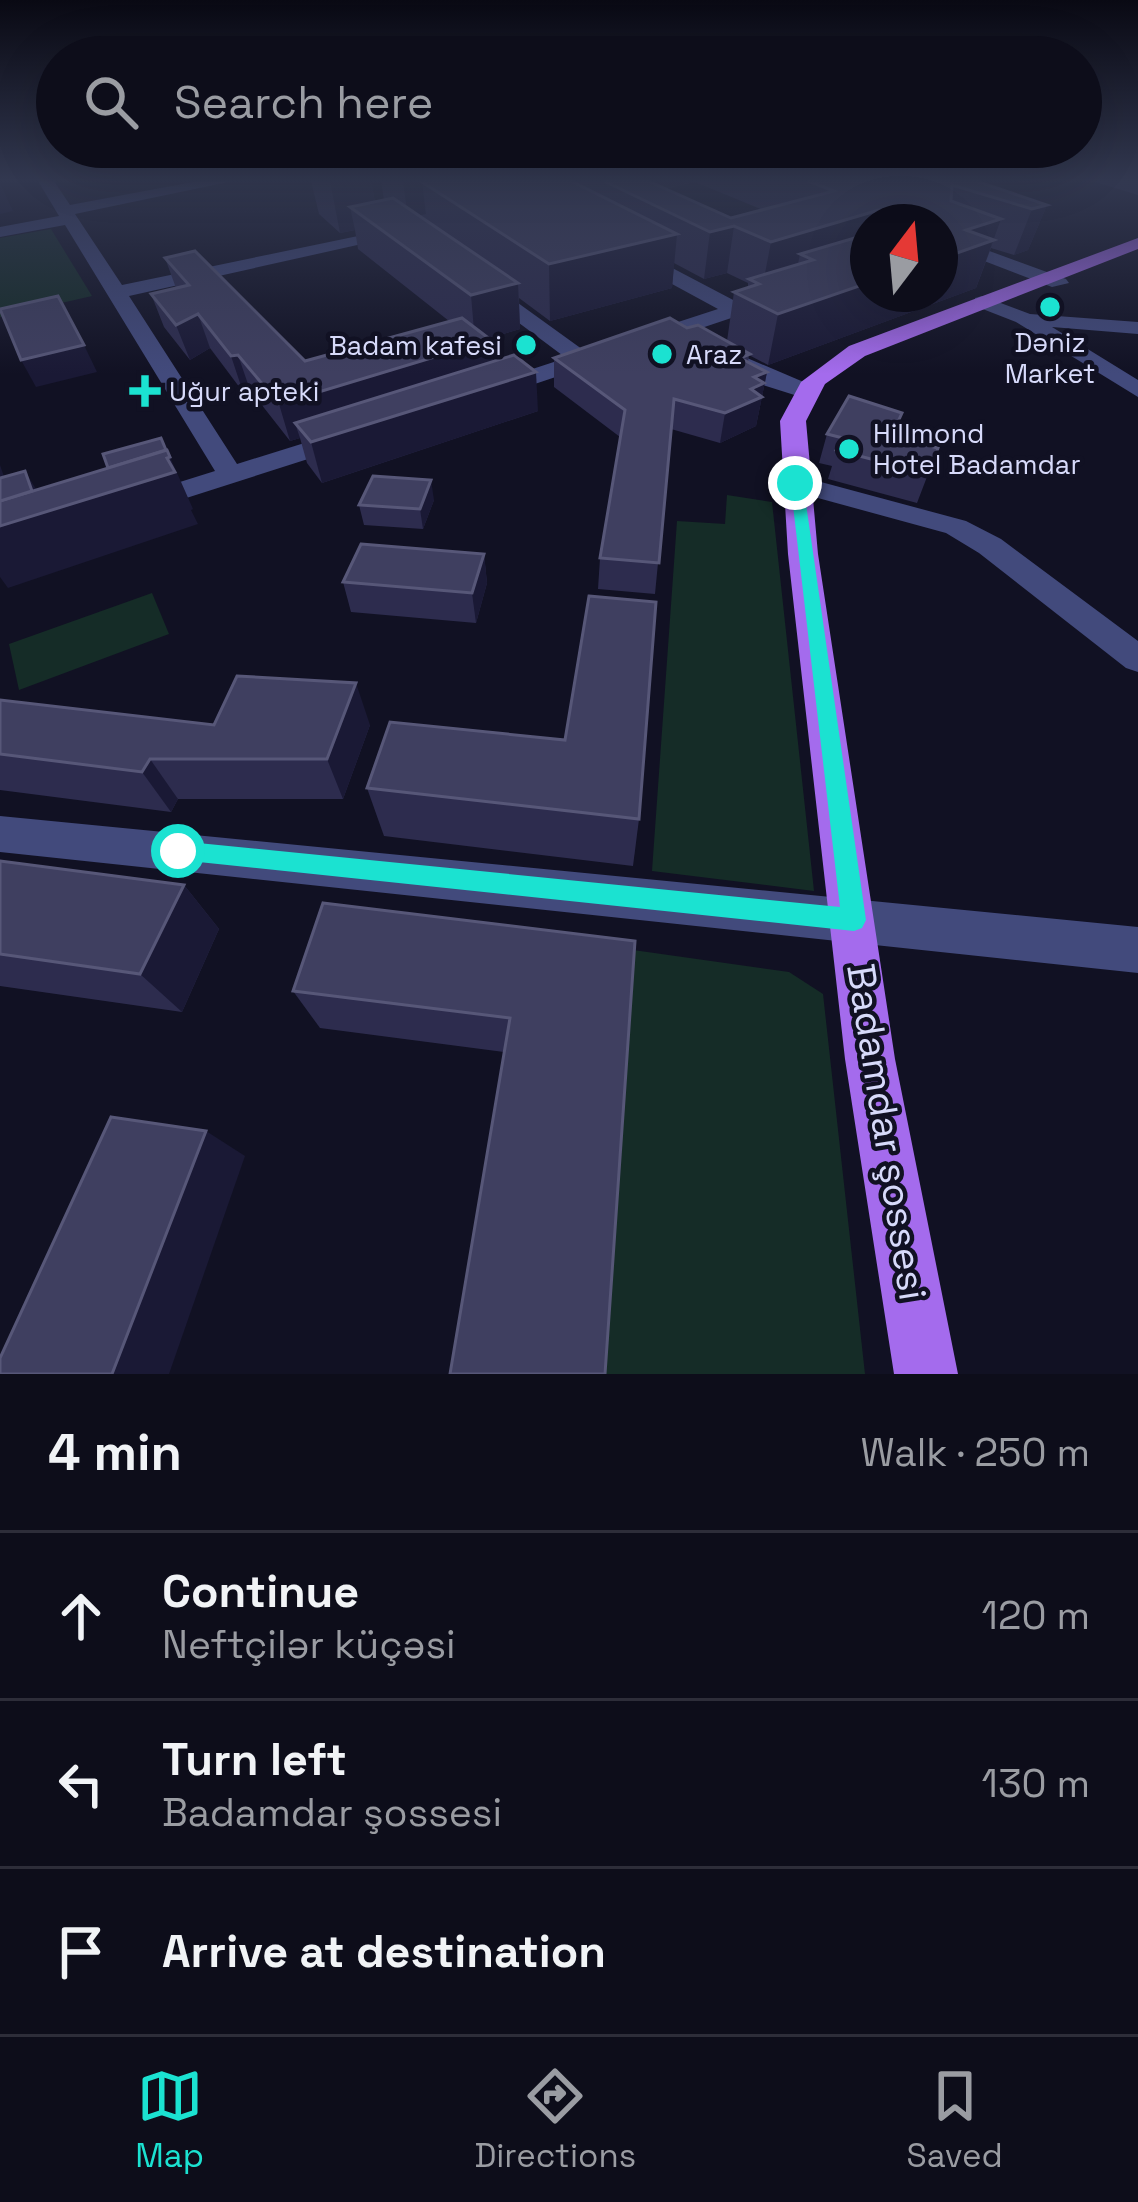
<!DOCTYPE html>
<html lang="en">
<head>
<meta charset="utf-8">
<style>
  :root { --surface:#0d0d1a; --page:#161623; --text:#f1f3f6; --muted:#9a9ca2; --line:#2d2d39; --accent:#1be2d1 }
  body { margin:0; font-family:"Space Grotesk",sans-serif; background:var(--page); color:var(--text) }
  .compass { position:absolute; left:850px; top:204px; width:108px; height:108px; border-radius:50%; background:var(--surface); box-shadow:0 12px 48px #0002; rotate:16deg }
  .stop { position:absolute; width:36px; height:36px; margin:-27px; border:9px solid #1be2d1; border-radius:50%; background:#fff }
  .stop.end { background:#1be2d1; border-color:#fff; box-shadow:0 3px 12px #0008 }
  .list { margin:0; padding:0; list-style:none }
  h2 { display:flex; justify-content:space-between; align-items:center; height:156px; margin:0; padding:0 48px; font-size:51px }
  h2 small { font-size:39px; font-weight:400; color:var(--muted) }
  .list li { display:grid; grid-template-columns:78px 1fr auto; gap:36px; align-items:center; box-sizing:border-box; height:168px; padding:0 48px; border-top:3px solid var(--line) }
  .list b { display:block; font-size:45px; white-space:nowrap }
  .list p { margin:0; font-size:39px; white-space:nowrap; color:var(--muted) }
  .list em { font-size:39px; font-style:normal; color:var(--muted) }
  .icon { flex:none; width:66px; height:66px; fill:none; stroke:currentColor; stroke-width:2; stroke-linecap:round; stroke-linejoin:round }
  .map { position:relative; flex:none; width:1138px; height:1374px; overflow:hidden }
  .search { position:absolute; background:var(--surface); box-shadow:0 12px 48px #0002; left:36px; right:36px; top:36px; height:132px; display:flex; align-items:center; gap:30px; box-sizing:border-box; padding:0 42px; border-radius:66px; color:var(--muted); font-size:45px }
  .sheet { height:660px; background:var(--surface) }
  nav { display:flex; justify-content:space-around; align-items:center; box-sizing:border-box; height:168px; border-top:3px solid var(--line); background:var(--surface); font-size:33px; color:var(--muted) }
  nav a { display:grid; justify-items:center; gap:6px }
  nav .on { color:var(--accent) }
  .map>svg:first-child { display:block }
  .green { fill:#152c27 }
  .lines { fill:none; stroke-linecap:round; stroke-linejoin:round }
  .minor { fill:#424a7c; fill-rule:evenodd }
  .major { fill:#a46bed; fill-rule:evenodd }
  .wall { fill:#2d2c4e; fill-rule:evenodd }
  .shaded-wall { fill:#1a1935 }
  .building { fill:#3f3f60; stroke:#575778; stroke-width:3 }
  .route { fill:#1be2d1 }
  .poi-dot { fill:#1be2d1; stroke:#111123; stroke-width:4.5 }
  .labels { text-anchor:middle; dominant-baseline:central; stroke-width:9; stroke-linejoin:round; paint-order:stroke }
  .far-poi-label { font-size:27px; fill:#d7dafa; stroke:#111123; text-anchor:start }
  .near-street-label { font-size:39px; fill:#d7dafa; stroke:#111123 }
</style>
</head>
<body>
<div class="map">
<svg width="1138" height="1374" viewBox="0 0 1138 1374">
  <rect width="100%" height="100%" fill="#111123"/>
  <!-- green -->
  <g class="green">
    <path d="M51 229 92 296 0 317V238Z"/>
    <path d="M727 495 772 502 814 891 652 871 677 521 725 524Z"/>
    <path d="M152 593 169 634 19 690 9 644Z"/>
    <path d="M633 950 789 972 823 994 865 1374H600Z"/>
  </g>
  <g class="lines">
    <!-- minor -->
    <g class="minor">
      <path d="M38 181H54L70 205 198 181H233L75 214 122 285 411 225V233L129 296 237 464 346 430 359 438 355 444 152 509H132L128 503 132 497 215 471 65 225 0 237V227L59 216Z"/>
      <path d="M940 233 1066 279 1069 283 1052 287 940 244Z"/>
      <path d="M626 251H640L737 302 868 260V272L499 396H481V386L566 358 475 290V282H489L586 352 718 309 626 259Z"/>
      <path d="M982 296 1030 314 1138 322V334L1052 327 1138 380V397L1016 322 975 306V298Z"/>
      <path d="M726 349 813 386 816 391 804 398 760 384 718 361 715 356Z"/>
      <path d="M795 475 966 521 1001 539 1138 641V672L1126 668 979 553 946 533 785 489 781 483 785 477Z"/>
      <path d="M0 816 1138 927V973L0 852Z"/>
    </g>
    <!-- major -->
    <path class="major" d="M1138 238V249L865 356 825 384 806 421 818 554 895 1059 958 1374H894L845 1059 788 554 780 421 801 382 849 346Z"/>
  </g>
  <!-- wall -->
  <g class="wall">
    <path d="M311 181H371L375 202 384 200 381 181H976L1047 205 1028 250 1014 255 991 248 976 288 768 365 749 355 748 362 767 372 756 426 720 443 671 429 655 594 598 589 600 558 620 437 554 387V358L687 328 727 341 734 292 748 288V283L727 273 704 279 674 263 672 288 550 321 519 298 520 329 489 338 493 362 538 411 322 483 307 463 300 438 290 441 250 390 243 392 210 348 190 360 164 327 151 294 176 288 165 258 305 361 449 321 358 249 355 230 340 233 319 214ZM695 182 763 210 731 218 664 189ZM868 222H940L868 294Z"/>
    <path d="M1092 181H1138V195Z"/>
    <path d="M902 413 893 437 938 448 917 503 828 479 832 466 819 463 827 434Z"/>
    <path d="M434 500 423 529 364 525 359 505Z"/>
    <path d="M484 554 487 583 476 623 351 612 343 582Z"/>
    <path d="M0 700 214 725H370L343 799H178L171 812 0 790Z"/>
    <path d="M367 788 639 819 633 866 384 836Z"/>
    <path d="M0 861 184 885 219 929 182 1012 0 986Z"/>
    <path d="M635 941 504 1052 320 1028 293 991Z"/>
  </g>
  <!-- shaded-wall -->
  <g class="shaded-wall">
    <path d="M330 181H371L379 225 350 207 355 230 340 233Z"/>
    <path d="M403 181H505L422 182 426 214 408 218Z"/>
    <path d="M604 181H695L634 196Z"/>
    <path d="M0 183 13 211 0 214Z"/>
    <path d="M1047 205 1028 250 1014 255 1032 209Z"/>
    <path d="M879 210 876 222H868V251L800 254 795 279 762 289 771 242Z"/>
    <path d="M1001 219 976 288 768 365 778 314 868 283V294H940V259L966 230Z"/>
    <path d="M734 226 727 273 704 279 710 232Z"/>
    <path d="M677 234 672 288 550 321 549 264Z"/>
    <path d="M518 283 520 329 475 342 471 295Z"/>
    <path d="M198 314 210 348 190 360 176 325Z"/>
    <path d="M491 340 494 375 295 423 300 438 290 441 279 404Z"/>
    <path d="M84 345 97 372 36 387 21 360Z"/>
    <path d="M238 355 250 390 243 392 231 356Z"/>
    <path d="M536 372 538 411 322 483 311 442Z"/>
    <path d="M767 372 756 426 720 443 725 413 754 377Z"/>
    <path d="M170 457 193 509 191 510 198 524 8 588 0 577V465L11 497 25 471 42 499Z"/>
    <path d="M431 480 434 500 423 529 420 509Z"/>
    <path d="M484 554 487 583 476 623 472 593Z"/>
    <path d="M356 683 370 725 343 799 327 759Z"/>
    <path d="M150 759 178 799 171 812 142 772Z"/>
    <path d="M184 885 219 929 182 1012 140 974Z"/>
    <path d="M206 1131 245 1156 169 1374H112Z"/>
  </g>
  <!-- building -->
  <g class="building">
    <path d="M427 181H571L677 234 549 264 422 182Z"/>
    <path d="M604 181H648L731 218 834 191 808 181H976L1047 205 1032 209 952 185 951 201 1001 219 966 230 994 240 940 259V222H884L885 214 879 210 771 242 734 226 710 232Z"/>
    <path d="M393 198 518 283 471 295 350 207Z"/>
    <path d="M868 234V283L778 314 734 292 759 284 749 279 813 260 800 254Z"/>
    <path d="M195 251 305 361 462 318 491 340 279 404 238 355 231 356 198 314 176 325 151 294 189 285 165 258Z"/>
    <path d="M58 296 84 345 21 360 0 309Z"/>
    <path d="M670 318 687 328 698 325 750 354 740 358 767 372 754 377 764 383 751 389 762 397 725 413 674 399 659 563 600 558 625 410 554 358Z"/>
    <path d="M514 355 536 372 311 442 295 423Z"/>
    <path d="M849 396 902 413 891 437 938 448 929 474 836 450 843 438 827 434Z"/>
    <path d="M161 438 166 450 108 468 103 454Z"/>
    <path d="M167 450 170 457 167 458 175 472 0 526V501Z"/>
    <path d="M25 471 32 491 0 501V478Z"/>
    <path d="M373 476 431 480 420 509 359 505Z"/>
    <path d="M361 544 484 554 472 593 343 582Z"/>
    <path d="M589 596 656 602 639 819 367 788 390 722 565 740Z"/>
    <path d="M237 676 356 683 327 759H150L142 772 0 754V700L214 725Z"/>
    <path d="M0 861 184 885 140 974 0 954Z"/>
    <path d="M323 903 635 941 605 1374H450L510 1018 293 991Z"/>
    <path d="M111 1117 206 1131 112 1374H0V1358Z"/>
  </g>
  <!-- sky -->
  <linearGradient id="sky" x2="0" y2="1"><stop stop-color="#090913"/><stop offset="0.48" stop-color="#323850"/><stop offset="1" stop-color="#323850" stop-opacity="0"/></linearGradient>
  <rect width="1138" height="374" fill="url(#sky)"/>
  <!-- route -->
  <path class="route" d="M790 480 803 483 866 920 862 928 854 931 170 859 167 851 178 841 840 907Z"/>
  <!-- markers -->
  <g class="poi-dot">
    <circle cx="1050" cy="307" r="12"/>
    <circle cx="526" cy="345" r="12"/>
    <circle cx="662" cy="354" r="12"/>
    <path d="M139 373h12v12h12v12h-12v12h-12v-12h-12v-12h12z"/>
    <circle cx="849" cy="449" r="12"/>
  </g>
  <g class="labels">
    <!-- far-poi labels -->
    <g class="far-poi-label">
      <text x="1050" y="342" text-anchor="middle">Dəniz<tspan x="1050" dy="31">Market</tspan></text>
      <text x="502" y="345" text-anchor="end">Badam kafesi</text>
      <text x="686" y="354">Araz</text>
      <text x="169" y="391">Uğur apteki</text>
      <text x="873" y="433">Hillmond<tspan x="873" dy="31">Hotel Badamdar</tspan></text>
    </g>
    <!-- near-street labels -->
    <g class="near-street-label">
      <text transform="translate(887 1132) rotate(81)">Badamdar şossesi</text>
    </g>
  </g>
</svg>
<svg class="compass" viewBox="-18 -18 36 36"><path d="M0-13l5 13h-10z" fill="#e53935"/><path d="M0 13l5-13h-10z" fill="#9a9ca2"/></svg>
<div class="stop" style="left:178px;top:851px"></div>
<div class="stop end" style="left:795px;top:483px"></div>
<div class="search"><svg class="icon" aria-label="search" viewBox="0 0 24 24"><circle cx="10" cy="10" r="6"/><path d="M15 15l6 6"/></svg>Search here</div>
</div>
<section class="sheet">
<h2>4 min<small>Walk · 250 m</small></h2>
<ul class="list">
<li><svg class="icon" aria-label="ahead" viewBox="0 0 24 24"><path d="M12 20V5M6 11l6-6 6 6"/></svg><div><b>Continue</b><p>Neftçilər küçəsi</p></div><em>120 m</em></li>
<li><svg class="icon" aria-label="left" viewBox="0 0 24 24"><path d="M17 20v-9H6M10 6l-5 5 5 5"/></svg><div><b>Turn left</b><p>Badamdar şossesi</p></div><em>130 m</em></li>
<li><svg class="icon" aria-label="arrive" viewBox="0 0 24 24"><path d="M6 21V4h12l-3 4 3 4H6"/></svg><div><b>Arrive at destination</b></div></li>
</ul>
</section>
<nav>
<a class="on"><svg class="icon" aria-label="map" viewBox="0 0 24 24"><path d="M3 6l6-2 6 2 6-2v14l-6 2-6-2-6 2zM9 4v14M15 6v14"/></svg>Map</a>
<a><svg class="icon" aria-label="directions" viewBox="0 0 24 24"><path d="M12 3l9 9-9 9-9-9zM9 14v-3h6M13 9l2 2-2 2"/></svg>Directions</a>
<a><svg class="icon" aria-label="saved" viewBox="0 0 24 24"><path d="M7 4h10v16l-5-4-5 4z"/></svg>Saved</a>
</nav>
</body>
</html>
